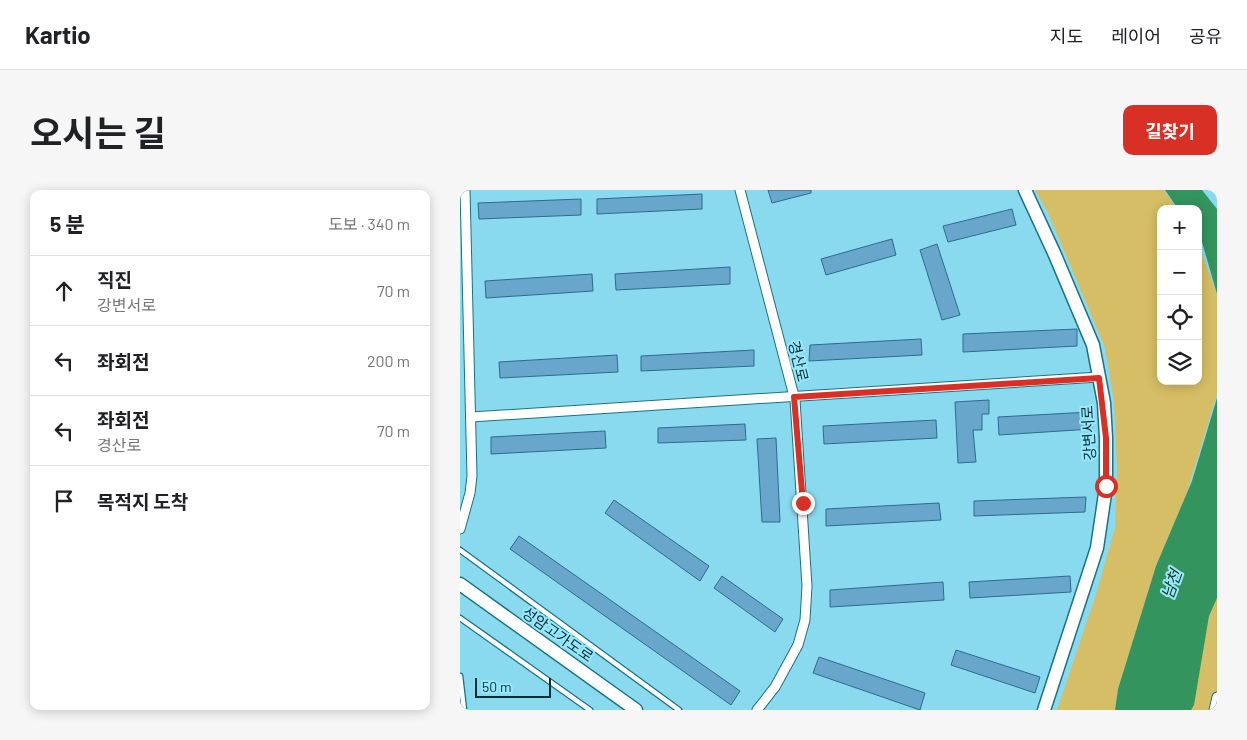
<!DOCTYPE html>
<html lang="ko">
<head>
<meta charset="utf-8">
<style>
  :root { --surface:#fff; --page:#f6f6f6; --text:#202124; --muted:#757577; --line:#e0e0e0; --accent:#d93025 }
  body { margin:0; font-family:Barlow,"Noto Sans KR",sans-serif; background:var(--page); color:var(--text) }
  .controls { position:absolute; right:15px; top:15px; display:grid; overflow:hidden; border-radius:10px; box-shadow:0 2px 12px #0003 }
  .controls button { width:45px; height:45px; display:grid; place-items:center; padding:0; border:0; border-bottom:1px solid var(--line); background:var(--surface); color:var(--text); font:25px sans-serif }
  .scale { position:absolute; left:15px; bottom:12px; width:76px; box-sizing:border-box; padding-left:5px; border:2px solid #0a2e36; border-top:0; font-size:14px; line-height:18px; white-space:nowrap; color:#0a2e36; -webkit-text-stroke:4px #96e8fc; paint-order:stroke }
  .stop { position:absolute; width:15px; height:15px; margin:-11px; border:4px solid #d93025; border-radius:50%; background:#fff }
  .stop.end { background:#d93025; border-color:#fff; box-shadow:0 1px 5px #0008 }
  .list { margin:0; padding:0; list-style:none }
  h2 { display:flex; justify-content:space-between; align-items:center; height:65px; margin:0; padding:0 20px; font-size:21px }
  h2 small { font-size:16px; font-weight:400; color:var(--muted) }
  .list li { display:grid; grid-template-columns:32px 1fr auto; gap:15px; align-items:center; box-sizing:border-box; height:70px; padding:0 20px; border-top:1px solid var(--line) }
  .list b { display:block; font-size:19px; white-space:nowrap }
  .list p { margin:0; font-size:16px; white-space:nowrap; color:var(--muted) }
  .list em { font-size:16px; font-style:normal; color:var(--muted) }
  .icon { flex:none; width:28px; height:28px; fill:none; stroke:currentColor; stroke-width:2; stroke-linecap:round; stroke-linejoin:round }
  .map { position:relative; flex:none; width:757px; height:520px; overflow:hidden; border-radius:10px }
  header { display:flex; align-items:center; gap:30px; box-sizing:border-box; height:70px; padding:0 25px; background:var(--surface); border-bottom:1px solid var(--line) }
  header strong { font-size:24px }
  nav { display:flex; gap:28px; margin-inline-start:auto; font-size:18px }
  .intro { display:flex; align-items:center; justify-content:space-between; box-sizing:border-box; height:120px; padding:0 30px }
  h1 { margin:0; font-size:35px }
  .button { padding:12px 22px; border-radius:10px; background:var(--accent); color:#fff; font-size:18px; font-weight:700 }
  main { display:flex; gap:30px; padding:0 30px }
  aside { flex:1; background:var(--surface); border-radius:10px; box-shadow:0 2px 12px #0003 }
  .map>svg:first-child { display:block }
  .green { fill:#d5be65 }
  .water { fill:#33945e }
  .building { fill:#68a7cb; stroke:#2c6b8d }
  .lines { fill:none; stroke-linecap:round; stroke-linejoin:round }
  .lane-casing { stroke:#197386; stroke-width:7 }
  .street-casing { stroke:#197386; stroke-width:11 }
  .secondary-casing { stroke:#197386; stroke-width:15 }
  .lane { stroke:#fff; stroke-width:4.5 }
  .street { stroke:#fff; stroke-width:9 }
  .secondary { stroke:#fff; stroke-width:12 }
  .route { stroke:#d93025; stroke-width:6 }
  .labels { text-anchor:middle; dominant-baseline:central; stroke-width:4; stroke-linejoin:round; paint-order:stroke }
  .street-label { font-size:15px; fill:#0a2e36; stroke:#96e8fc }
  .water-label { font-size:16px; font-style:italic; fill:#113a23; stroke:#96e8fc }
</style>
</head>
<body>
<header>
<strong>Kartio</strong>
<nav><a>지도</a><a>레이어</a><a>공유</a></nav>
</header>
<div class="intro"><h1>오시는 길</h1><a class="button">길찾기</a></div>
<main>
<aside>
<h2>5 분<small>도보 · 340 m</small></h2>
<ul class="list">
<li><svg class="icon" aria-label="ahead" viewBox="0 0 24 24"><path d="M12 20V5M6 11l6-6 6 6"/></svg><div><b>직진</b><p>강변서로</p></div><em>70 m</em></li>
<li><svg class="icon" aria-label="left" viewBox="0 0 24 24"><path d="M17 20v-9H6M10 6l-5 5 5 5"/></svg><div><b>좌회전</b></div><em>200 m</em></li>
<li><svg class="icon" aria-label="left" viewBox="0 0 24 24"><path d="M17 20v-9H6M10 6l-5 5 5 5"/></svg><div><b>좌회전</b><p>경산로</p></div><em>70 m</em></li>
<li><svg class="icon" aria-label="arrive" viewBox="0 0 24 24"><path d="M6 21V4h12l-3 4 3 4H6"/></svg><div><b>목적지 도착</b></div></li>
</ul>
</aside>
<div class="map">
<svg width="757" height="520" viewBox="0 0 757 520">
  <rect width="100%" height="100%" fill="#89daef"/>
  <!-- green -->
  <g class="green">
    <path d="M575 0H704L717 19H701V191H738V53L757 104V204L726 305 696 376 658 499 655 520H597L636 404 655 338 657 279 654 213 645 158 588 23Z"/>
    <path d="M757 406V507L754 520H731L749 426Z"/>
  </g>
  <!-- water -->
  <g class="water">
    <path d="M705 0H742L757 19V104L742 52 738 46V19H718Z"/>
    <path d="M757 208V408L749 426 734 515 731 520H655L658 499 696 376 732 291Z"/>
  </g>
  <!-- building -->
  <g class="building">
    <path d="M308 0H351V3L312 13Z"/>
    <path d="M242 4V19L137 24V9Z"/>
    <path d="M121 9V25L19 29 18 13Z"/>
    <path d="M552 19 556 35 488 52 483 36Z"/>
    <path d="M432 49 436 65 366 85 361 69Z"/>
    <path d="M477 54 500 125 482 130 460 60Z"/>
    <path d="M270 77V94L156 100 155 84Z"/>
    <path d="M132 84 133 101 26 108 25 91Z"/>
    <path d="M617 139V156L503 162V144Z"/>
    <path d="M461 149 462 165 349 171 350 155Z"/>
    <path d="M294 160V176L181 181V166Z"/>
    <path d="M157 165 158 182 40 188 39 172Z"/>
    <path d="M529 210V224H522V240H513L516 272 498 273 495 212Z"/>
    <path d="M630 222 632 239 539 245 538 227Z"/>
    <path d="M476 230 477 248 364 254 363 236Z"/>
    <path d="M285 234 286 250 198 253V238Z"/>
    <path d="M145 241 146 258 31 264V247Z"/>
    <path d="M316 248 320 332H302L297 249Z"/>
    <path d="M626 307 625 322 514 326V311Z"/>
    <path d="M154 310 249 376 240 391 145 323Z"/>
    <path d="M479 313 481 330 366 336V319Z"/>
    <path d="M59 346 280 501 271 515 50 359Z"/>
    <path d="M262 386 323 429 315 442 254 398Z"/>
    <path d="M610 386 611 402 510 408 509 392Z"/>
    <path d="M483 392 484 410 370 417V400Z"/>
    <path d="M496 460 580 487 575 503 491 475Z"/>
    <path d="M359 467 465 503 460 520 353 483Z"/>
  </g>
  <g class="lines">
    <!-- lane casing -->
    <g class="lane-casing">
      <g id="lane">
        <path d="M0 360 219 520"/>
        <path d="M0 428 130 520"/>
        <path d="M0 486 4 520"/>
      </g>
    </g>
    <!-- street casing -->
    <g class="street-casing">
      <g id="street">
        <path d="M280 0 335 210 347 396 345 430 338 455 315 497 297 520"/>
        <path d="M11 227 639 187"/>
        <path d="M0 339 10 303 12 286 5 0"/>
        <path d="M754 520 757 507"/>
      </g>
    </g>
    <!-- secondary casing -->
    <g class="secondary-casing">
      <g id="secondary">
        <path d="M565 0 595 65 633 155 644 213 646 248V297L637 358 584 520"/>
        <path d="M0 394 176 520"/>
      </g>
    </g>
    <!-- lane -->
    <use href="#lane" class="lane"/>
    <!-- street -->
    <use href="#street" class="street"/>
    <!-- secondary -->
    <use href="#secondary" class="secondary"/>
  </g>
  <g class="lines">
    <!-- route -->
    <path class="route" d="M343 313 334 207 639 188 646 248V296"/>
  </g>
  <g class="labels">
    <!-- street labels -->
    <g class="street-label">
      <text transform="translate(339 171) rotate(76)">경산로</text>
      <text transform="translate(628 243) rotate(-93)">강변서로</text>
      <text transform="translate(98 444) rotate(35)">성암고가도로</text>
    </g>
    <!-- water labels -->
    <g class="water-label">
      <text transform="translate(711 394) rotate(-70)">남천</text>
    </g>
  </g>
</svg>
<div class="controls">
<button>+</button>
<button>−</button>
<button><svg class="icon" aria-label="locate" viewBox="0 0 24 24"><circle cx="12" cy="12" r="6"/><path d="M12 2v4M12 18v4M2 12h4M18 12h4"/></svg></button>
<button><svg class="icon" aria-label="layers" viewBox="0 0 24 24"><path d="M12 4l9 5-9 5-9-5zM3 14l9 5 9-5"/></svg></button>
</div>
<div class="scale">50 m</div>
<div class="stop" style="left:646px;top:296px"></div>
<div class="stop end" style="left:343px;top:313px"></div>
</div>
</main>
</body>
</html>
